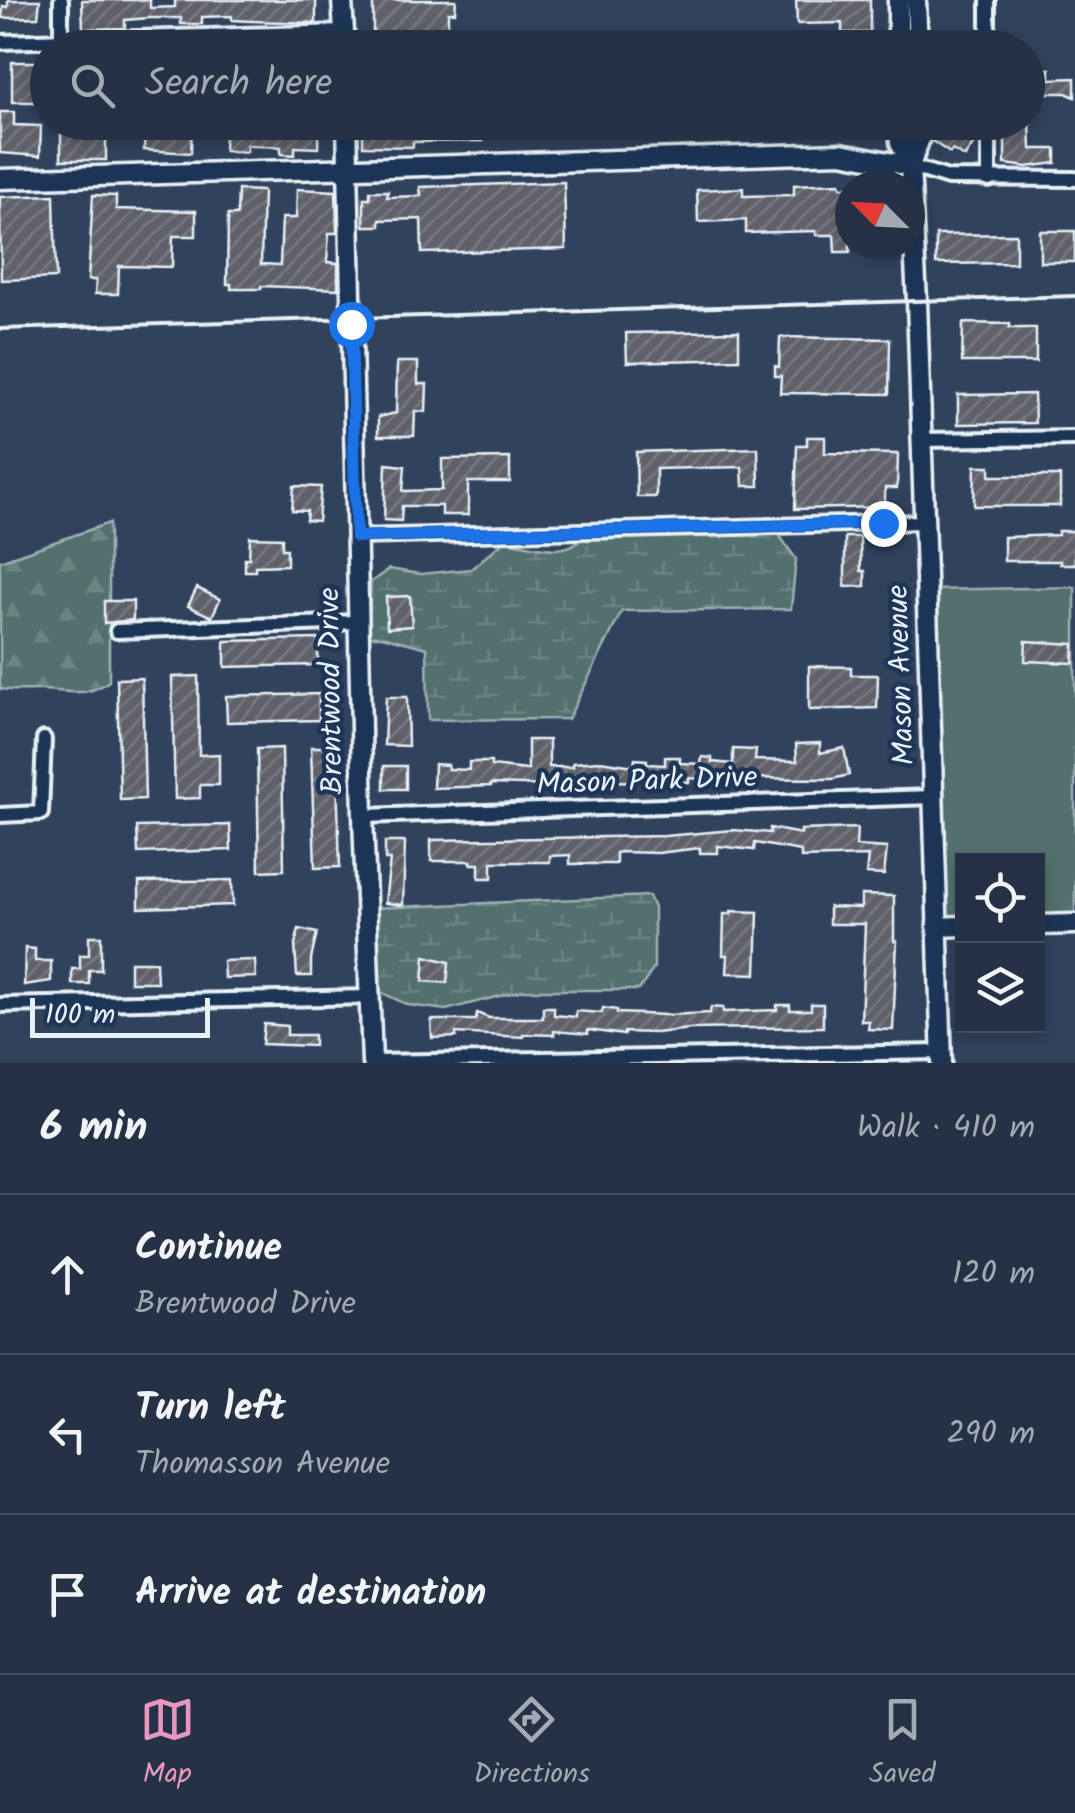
<!DOCTYPE html>
<html lang="en">
<head>
<meta charset="utf-8">
<style>
  :root { --surface:#253246; --page:#313e51; --text:#f1f3f6; --muted:#a3aab3; --line:#424d5f; --accent:#e797bd }
  body { margin:0; font-family:Kalam,sans-serif; background:var(--page); color:var(--text) }
  .controls { position:absolute; right:30px; bottom:30px; display:grid; overflow:hidden; border-radius:0px; box-shadow:0 5px 15px #0003 }
  .controls button { width:90px; height:90px; display:grid; place-items:center; padding:0; border:0; border-bottom:2px solid var(--line); background:var(--surface); color:var(--text); font:50px sans-serif }
  .compass { position:absolute; left:835px; top:170px; width:90px; height:90px; border-radius:50%; background:var(--surface); box-shadow:0 5px 15px #0003; rotate:294deg }
  .scale { position:absolute; left:30px; bottom:25px; width:180px; box-sizing:border-box; padding-left:10px; border:5px solid #e8f1f8; border-top:0; font-size:28px; line-height:35px; white-space:nowrap; color:#e8f1f8; -webkit-text-stroke:8px #1d3557; paint-order:stroke }
  .stop { position:absolute; width:30px; height:30px; margin:-22px; border:8px solid #1a73e8; border-radius:50%; background:#fff }
  .stop.end { background:#1a73e8; border-color:#fff; box-shadow:0 2px 10px #0008 }
  .list { margin:0; padding:0; list-style:none }
  h2 { display:flex; justify-content:space-between; align-items:center; height:130px; margin:0; padding:0 40px; font-size:42px }
  h2 small { font-size:32px; font-weight:400; color:var(--muted) }
  .list li { display:grid; grid-template-columns:65px 1fr auto; gap:30px; align-items:center; box-sizing:border-box; height:160px; padding:0 40px; border-top:2px solid var(--line) }
  .list b { display:block; font-size:38px; white-space:nowrap }
  .list p { margin:0; font-size:32px; white-space:nowrap; color:var(--muted) }
  .list em { font-size:32px; font-style:normal; color:var(--muted) }
  .icon { flex:none; width:55px; height:55px; fill:none; stroke:currentColor; stroke-width:2; stroke-linecap:round; stroke-linejoin:round }
  .map { position:relative; flex:none; width:1075px; height:1063px; overflow:hidden }
  .search { position:absolute; background:var(--surface); box-shadow:0 5px 15px #0003; left:30px; right:30px; top:30px; height:110px; display:flex; align-items:center; gap:25px; box-sizing:border-box; padding:0 35px; border-radius:55px; color:var(--muted); font-size:38px }
  .sheet { height:610px; background:var(--surface) }
  nav { display:flex; justify-content:space-around; align-items:center; box-sizing:border-box; height:140px; border-top:2px solid var(--line); background:var(--surface); font-size:28px; color:var(--muted) }
  nav a { display:grid; justify-items:center; gap:5px }
  nav .on { color:var(--accent) }
  .map>svg:first-child { display:block }
  .forest { fill:url(#forest-firs); stroke:#9eb0b3; stroke-width:2.5 }
  .wetland { fill:url(#wetland-marsh); stroke:#9eb0b3; stroke-width:2.5 }
  .green { fill:#53706e; stroke:#9eb0b3; stroke-width:2.5 }
  .building { fill:url(#building-hatch); stroke:#e8f1f8; stroke-width:2.5 }
  .lines { fill:none; stroke-linecap:round; stroke-linejoin:round }
  .street-casing { stroke:#e8f1f8; stroke-width:20 }
  .secondary-casing { stroke:#e8f1f8; stroke-width:25 }
  .street { stroke:#1d3557; stroke-width:12 }
  .secondary { stroke:#1d3557; stroke-width:18 }
  .rail { stroke:#e8f1f8; stroke-width:4 }
  .route { stroke:#1a73e8; stroke-width:12 }
  .labels { text-anchor:middle; dominant-baseline:central; stroke-width:9; stroke-linejoin:round; paint-order:stroke }
  .street-label { font-size:30px; fill:#e8f1f8; stroke:#1d3557 }
</style>
</head>
<body>
<div class="map">
<svg width="1075" height="1063" viewBox="0 0 1075 1063">
  <defs>
    <pattern id="forest-firs" width="22" height="20" patternUnits="userSpaceOnUse" patternTransform="scale(2.5)"><rect width="22" height="20" fill="#53706e"/><path d="M5 1l3.5 6h-7zM16 11l3.5 6h-7z" fill="#6c8583"/></pattern>
    <pattern id="wetland-marsh" width="20" height="14" patternUnits="userSpaceOnUse" patternTransform="scale(2.5)"><rect width="20" height="14" fill="#53706e"/><path d="M1 5h8M5 5V1M11 12h8M15 12V8" fill="none" stroke="#6c8583"/></pattern>
    <pattern id="building-hatch" width="6" height="6" patternUnits="userSpaceOnUse" patternTransform="scale(2.5)"><rect width="6" height="6" fill="#61616b"/><path d="M-1 1l2-2M0 6l6-6M5 7l2-2" fill="none" stroke="#787881"/></pattern>
  </defs>
  <rect width="100%" height="100%" fill="#31425d"/>
  <filter id="ink" filterUnits="userSpaceOnUse"><feTurbulence type="fractalNoise" baseFrequency=".01" numOctaves="2"/><feDisplacementMap in="SourceGraphic" scale="20" xChannelSelector="R" yChannelSelector="G"/><feConvolveMatrix kernelMatrix="1 2 1 2 8 2 1 2 1" color-interpolation-filters="sRGB"/></filter>
  <g filter="url(#ink)">
    <!-- forest -->
    <path class="forest" d="M109 523V681C86 699 67 690 40 690 26 690 14 691 0 689V561Z"/>
    <!-- wetland -->
    <g class="wetland">
      <path d="M777 532 796 559 791 609 622 611 568 719 428 720 427 648 382 636H368L371 582 389 569 420 574 471 569 504 541C532 544 561 559 583 538Z"/>
      <path d="M649 896 654 908V968L639 990H523L446 1010 408 1005 376 990 373 908Z"/>
    </g>
    <!-- green -->
    <path class="green" d="M1075 587V924L1038 925V861H962V926L937 927 927 590Z"/>
    <!-- building -->
    <g class="building">
      <path d="M8 0H40L38 17 2 18 3 6 8 7Z"/>
      <path d="M82 0H150V8L175 7V0H316V23L251 21 232 20V16L202 17V24H181V18H150L125 20V28L83 29Z"/>
      <path d="M373 0H456L455 12H448V36H444V47H373Z"/>
      <path d="M796 0H870V33H842V23L797 24Z"/>
      <rect x="12" y="62" width="36" height="40"/>
      <path d="M1039 69H1050V79L1075 78V97L1066 93H1028V71L1039 72Z"/>
      <path d="M0 112H14V125L41 126 40 156 0 153Z"/>
      <path d="M145 122H192L191 153 144 150Z"/>
      <path d="M225 122H319L318 148 295 147V155L281 154V147L247 145V152L224 151Z"/>
      <path d="M363 122H515V133L482 134 483 141 413 142V147L363 146Z"/>
      <path d="M659 122H734V133L659 137Z"/>
      <path d="M937 122H975L976 140 965 157 952 150 950 153 932 141V130Z"/>
      <path d="M1030 122 1031 149H1056V163L1027 167 1005 164V125Z"/>
      <rect x="61" y="132" width="45" height="28"/>
      <path d="M564 182 566 249 422 253 421 219 380 220V226H364V198H370V191H388L387 197 421 196 420 187Z"/>
      <path d="M840 183 841 187H850V252H835L834 235H816V231L746 233V220L698 222 697 190 743 188V196L794 195V185Z"/>
      <path d="M297 189 336 191 337 233H329L327 262 338 263V289L261 286V289H231V284H227L228 215H237L238 190 263 191 261 264 280 265 282 218H296Z"/>
      <path d="M54 195 56 278 1 280 0 197Z"/>
      <path d="M93 195 116 196V209L196 211V236H173L172 267 119 266 118 294H95L96 280H88Z"/>
      <rect x="1040" y="231" width="35" height="31"/>
      <path d="M1016 234V263L936 264V235Z"/>
      <path d="M963 323 1010 324V328H1036V362H962Z"/>
      <path d="M739 331V359L627 362 626 333Z"/>
      <path d="M780 337 890 339 889 394 780 393 781 376H775V366L779 367Z"/>
      <path d="M397 362H418V384H427L426 412 415 411 414 436H378V417L396 413Z"/>
      <path d="M1034 394 1035 423 958 424V395Z"/>
      <path d="M807 437H825V453L898 454 897 488H885V507L795 509 797 445H807Z"/>
      <path d="M758 448 759 486H743L742 467 656 469V497H637L636 452Z"/>
      <path d="M510 458V482H468V515H442V506H402L401 521 384 520 386 464 405 466 403 491 442 490V459Z"/>
      <path d="M975 466H990V476H1060V506H974Z"/>
      <path d="M294 486 321 487 318 521 306 520 307 511 292 510Z"/>
      <path d="M1058 531H1074L1075 564H1060V561H1004V537L1058 535Z"/>
      <path d="M250 537 282 538V549H287V565L255 566V571H245V558H249Z"/>
      <path d="M845 537H860L861 571H865V586L845 587Z"/>
      <path d="M197 588 220 599 212 617 188 606Z"/>
      <path d="M410 596 412 626 387 628 386 597Z"/>
      <path d="M104 601H133V620L104 623Z"/>
      <path d="M318 639V665L225 667V641Z"/>
      <path d="M1026 641 1074 644 1073 663 1025 661Z"/>
      <path d="M809 666 851 667V675H878L877 708 809 710Z"/>
      <path d="M198 676 199 755 219 754V785H200V798L175 799 172 677Z"/>
      <path d="M142 678 145 799 120 800 117 679Z"/>
      <path d="M319 694V720L227 722 226 696Z"/>
      <path d="M386 697H407L408 746 384 745Z"/>
      <path d="M528 740H549V767H573V763L600 761 634 766 635 759 647 760V764L665 765V757H680V763L701 764 702 757 712 758V762L733 764V749L756 750 755 760 797 761 796 744 820 743V753L844 748 849 775 832 779 721 778V781L689 778V782L589 781V783H557V786L491 784V786L433 788 434 764 448 765V769L469 770V762H491V766L528 770Z"/>
      <path d="M311 747H336L340 867 315 868Z"/>
      <path d="M282 748 284 870 259 871 257 749Z"/>
      <rect x="384" y="766" width="22" height="23"/>
      <path d="M230 825 231 850 138 853 137 827Z"/>
      <path d="M770 828 801 834V830L857 828 856 846 887 848 884 875 866 874 868 856 801 858V851L755 843 754 850 718 846V853H700V848L658 853 621 852 616 853V864H570V855L550 856V862H492V878H479V864H471V861H431V840L665 836 733 830 770 833Z"/>
      <path d="M385 842H405L403 905 385 903 390 860H385Z"/>
      <path d="M232 880 233 905 139 908V882Z"/>
      <path d="M861 895 894 896V941H897L893 1030 868 1029 869 1021H861L865 924H829V907L861 908Z"/>
      <path d="M731 911 758 912 756 974 727 973 728 955H723L724 914H731Z"/>
      <path d="M299 929 317 933 311 959V976H297L295 945Z"/>
      <path d="M89 936H101V970H89V984H72V969H80V955H89Z"/>
      <path d="M25 948 35 949V961H51V981L24 985Z"/>
      <path d="M425 956 449 962 447 983 423 981Z"/>
      <path d="M255 960 256 977 224 978 223 961Z"/>
      <path d="M130 962H156L157 982H130Z"/>
      <path d="M811 1004H823V1027L690 1029 656 1033 624 1032V1035L588 1030V1034L554 1031V1035L523 1034V1037L456 1033V1037L432 1038 431 1020H476L477 1013 489 1018H543V1007H554V1015L576 1017V1011L602 1013 603 1008 617 1010V1013L667 1015 710 1013 711 1007 723 1008V1012L777 1010V1005H790V1010H811Z"/>
      <path d="M264 1024 287 1026V1035H314V1046L262 1044Z"/>
    </g>
    <g class="lines">
      <!-- street casing -->
      <g class="street-casing">
        <g id="street">
          <path d="M61 0V40"/>
          <path d="M988 0V48"/>
          <path d="M0 42 344 32"/>
          <path d="M771 48 898 43"/>
          <path d="M989 122V180"/>
          <path d="M910 166 948 178 1075 179"/>
          <path d="M922 440 1075 438"/>
          <path d="M356 537 924 522"/>
          <path d="M117 631 358 622"/>
          <path d="M0 815 41 813 44 739"/>
          <path d="M363 816 933 797"/>
          <path d="M0 1005 370 997"/>
          <path d="M372 1062 942 1052"/>
        </g>
      </g>
      <!-- secondary casing -->
      <g class="secondary-casing">
        <g id="secondary">
          <path d="M342 0 345 48"/>
          <path d="M898 0V48"/>
          <path d="M916 0 918 48"/>
          <path d="M347 122 363 816 372 1063"/>
          <path d="M899 122 900 142 910 166 917 301 942 1063"/>
          <path d="M910 166 919 141V122"/>
          <path d="M0 179 841 153 910 166"/>
          <path d="M1038 925 1075 924"/>
          <path d="M937 927 962 926"/>
        </g>
      </g>
      <!-- street -->
      <use href="#street" class="street"/>
      <!-- secondary -->
      <use href="#secondary" class="secondary"/>
      <!-- rail -->
      <path class="rail" d="M0 329 1075 296"/>
    </g>
  </g>
  <g class="lines" filter="url(#ink)">
    <!-- route -->
    <path class="route" d="M351 324 356 537 883 523"/>
  </g>
  <g class="labels">
    <!-- street labels -->
    <g class="street-label">
      <text transform="translate(902 675) rotate(-92)">Mason Avenue</text>
      <text transform="translate(332 691) rotate(-91)">Brentwood Drive</text>
      <text transform="translate(647 782) rotate(-2)">Mason Park Drive</text>
    </g>
  </g>
</svg>
<div class="controls">
<button><svg class="icon" aria-label="locate" viewBox="0 0 24 24"><circle cx="12" cy="12" r="6"/><path d="M12 2v4M12 18v4M2 12h4M18 12h4"/></svg></button>
<button><svg class="icon" aria-label="layers" viewBox="0 0 24 24"><path d="M12 4l9 5-9 5-9-5zM3 14l9 5 9-5"/></svg></button>
</div>
<svg class="compass" viewBox="-18 -18 36 36"><path d="M0-13l5 13h-10z" fill="#e53935"/><path d="M0 13l5-13h-10z" fill="#a3aab3"/></svg>
<div class="scale">100 m</div>
<div class="stop" style="left:351px;top:324px"></div>
<div class="stop end" style="left:883px;top:523px"></div>
<div class="search"><svg class="icon" aria-label="search" viewBox="0 0 24 24"><circle cx="10" cy="10" r="6"/><path d="M15 15l6 6"/></svg>Search here</div>
</div>
<section class="sheet">
<h2>6 min<small>Walk · 410 m</small></h2>
<ul class="list">
<li><svg class="icon" aria-label="ahead" viewBox="0 0 24 24"><path d="M12 20V5M6 11l6-6 6 6"/></svg><div><b>Continue</b><p>Brentwood Drive</p></div><em>120 m</em></li>
<li><svg class="icon" aria-label="left" viewBox="0 0 24 24"><path d="M17 20v-9H6M10 6l-5 5 5 5"/></svg><div><b>Turn left</b><p>Thomasson Avenue</p></div><em>290 m</em></li>
<li><svg class="icon" aria-label="arrive" viewBox="0 0 24 24"><path d="M6 21V4h12l-3 4 3 4H6"/></svg><div><b>Arrive at destination</b></div></li>
</ul>
</section>
<nav>
<a class="on"><svg class="icon" aria-label="map" viewBox="0 0 24 24"><path d="M3 6l6-2 6 2 6-2v14l-6 2-6-2-6 2zM9 4v14M15 6v14"/></svg>Map</a>
<a><svg class="icon" aria-label="directions" viewBox="0 0 24 24"><path d="M12 3l9 9-9 9-9-9zM9 14v-3h6M13 9l2 2-2 2"/></svg>Directions</a>
<a><svg class="icon" aria-label="saved" viewBox="0 0 24 24"><path d="M7 4h10v16l-5-4-5 4z"/></svg>Saved</a>
</nav>
</body>
</html>
